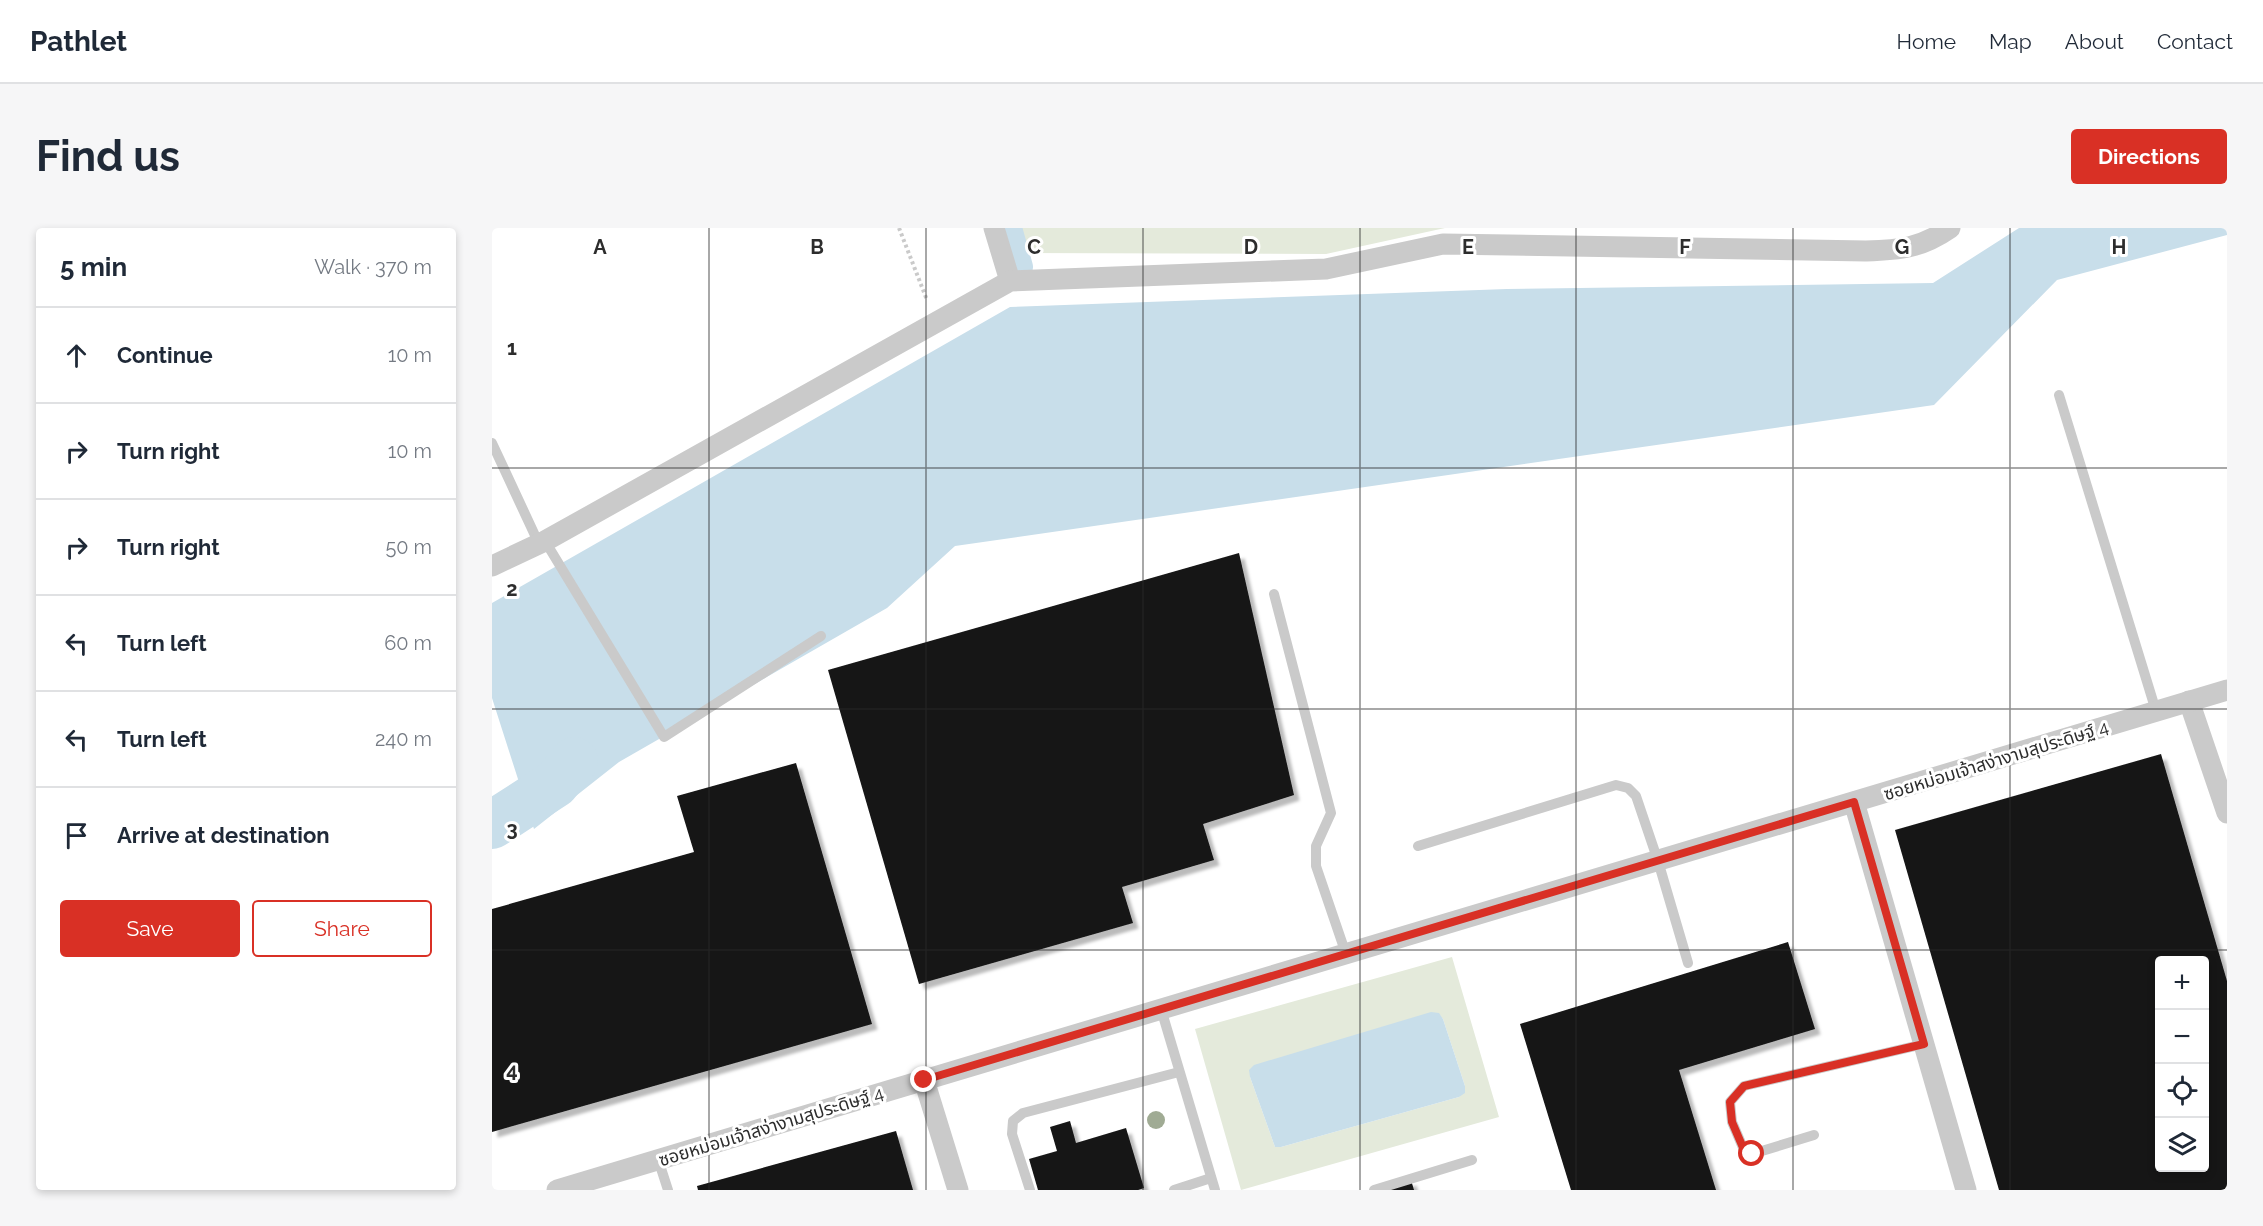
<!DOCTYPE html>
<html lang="en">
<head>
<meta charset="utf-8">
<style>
  :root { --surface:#fff; --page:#f6f6f7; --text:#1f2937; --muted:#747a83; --line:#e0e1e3; --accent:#d93025 }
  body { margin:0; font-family:Raleway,"Noto Sans Thai",sans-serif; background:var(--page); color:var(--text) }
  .controls { position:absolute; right:18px; bottom:18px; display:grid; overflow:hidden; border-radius:6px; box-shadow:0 3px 9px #0003 }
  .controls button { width:54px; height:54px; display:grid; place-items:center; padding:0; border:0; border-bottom:2px solid var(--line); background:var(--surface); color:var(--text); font:30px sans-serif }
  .stop { position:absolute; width:18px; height:18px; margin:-14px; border:4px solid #d93025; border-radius:50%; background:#fff }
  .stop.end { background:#d93025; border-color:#fff; box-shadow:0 2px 6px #0008 }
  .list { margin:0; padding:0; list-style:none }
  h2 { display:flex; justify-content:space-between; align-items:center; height:78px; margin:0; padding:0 24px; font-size:26px }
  h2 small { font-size:20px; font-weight:400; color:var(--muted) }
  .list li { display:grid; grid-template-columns:39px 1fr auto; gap:18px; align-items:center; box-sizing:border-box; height:96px; padding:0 24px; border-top:2px solid var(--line) }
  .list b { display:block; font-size:22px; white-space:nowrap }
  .list em { font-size:20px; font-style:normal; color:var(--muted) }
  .actions { display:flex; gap:12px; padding:18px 24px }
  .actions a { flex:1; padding:14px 0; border:2px solid var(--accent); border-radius:6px; text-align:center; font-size:21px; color:var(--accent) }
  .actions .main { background:var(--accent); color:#fff }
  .icon { flex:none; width:33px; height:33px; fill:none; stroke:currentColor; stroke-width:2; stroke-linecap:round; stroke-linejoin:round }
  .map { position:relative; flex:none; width:1735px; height:962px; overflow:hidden; border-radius:6px }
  header { display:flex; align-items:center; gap:36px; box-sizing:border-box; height:84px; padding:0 30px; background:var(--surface); border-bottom:2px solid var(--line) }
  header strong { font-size:28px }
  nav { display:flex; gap:33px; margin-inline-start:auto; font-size:21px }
  .intro { display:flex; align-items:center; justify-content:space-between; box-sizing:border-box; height:144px; padding:0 36px }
  h1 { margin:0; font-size:42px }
  .button { padding:15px 27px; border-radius:6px; background:var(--accent); color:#fff; font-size:21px; font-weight:700 }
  main { display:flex; gap:36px; padding:0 36px }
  aside { flex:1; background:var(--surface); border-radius:6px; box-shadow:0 3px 9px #0003 }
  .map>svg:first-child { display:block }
  .green { fill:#e4eadb; fill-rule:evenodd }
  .water { fill:#c8deea }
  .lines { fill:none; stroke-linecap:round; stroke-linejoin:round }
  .canal { stroke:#c8deea; stroke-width:28 }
  .river { stroke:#c8deea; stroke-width:48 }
  .building { fill:#141414; fill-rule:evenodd; filter:url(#shadow) }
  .path { stroke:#cacaca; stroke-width:4; stroke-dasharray:3 3; stroke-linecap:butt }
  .lane { stroke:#cacaca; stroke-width:10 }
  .street { stroke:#cacaca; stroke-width:21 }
  .tree { fill:#a0ab94 }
  .route { stroke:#d93025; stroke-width:8 }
  .grid { fill:none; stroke:#2d2d2d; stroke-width:1.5; stroke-opacity:0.55 }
  .labels { text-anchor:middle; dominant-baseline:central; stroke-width:6; stroke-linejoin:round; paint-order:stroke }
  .street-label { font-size:18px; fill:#2d2d2d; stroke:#fff }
  .grid-label { font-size:20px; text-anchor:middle; font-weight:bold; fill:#2d2d2d; stroke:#fff; stroke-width:6; stroke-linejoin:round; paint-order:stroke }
</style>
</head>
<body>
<header>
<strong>Pathlet</strong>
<nav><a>Home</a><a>Map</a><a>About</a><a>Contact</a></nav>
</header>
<div class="intro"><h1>Find us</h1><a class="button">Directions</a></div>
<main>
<aside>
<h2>5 min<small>Walk · 370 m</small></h2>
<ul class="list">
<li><svg class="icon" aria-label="ahead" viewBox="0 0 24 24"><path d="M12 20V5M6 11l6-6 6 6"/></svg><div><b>Continue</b></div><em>10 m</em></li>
<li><svg class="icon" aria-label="right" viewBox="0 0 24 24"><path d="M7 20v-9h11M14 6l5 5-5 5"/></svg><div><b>Turn right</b></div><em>10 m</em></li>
<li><svg class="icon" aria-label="right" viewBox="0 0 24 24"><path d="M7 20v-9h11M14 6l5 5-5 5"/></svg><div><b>Turn right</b></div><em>50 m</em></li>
<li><svg class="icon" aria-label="left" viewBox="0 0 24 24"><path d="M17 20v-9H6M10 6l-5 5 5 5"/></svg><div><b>Turn left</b></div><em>60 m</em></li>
<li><svg class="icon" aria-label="left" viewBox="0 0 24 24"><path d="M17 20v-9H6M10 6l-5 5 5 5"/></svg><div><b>Turn left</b></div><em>240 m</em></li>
<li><svg class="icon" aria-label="arrive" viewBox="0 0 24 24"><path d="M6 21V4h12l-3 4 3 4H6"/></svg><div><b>Arrive at destination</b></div></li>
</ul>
<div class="actions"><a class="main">Save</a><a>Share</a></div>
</aside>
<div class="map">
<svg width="1735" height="962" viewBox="0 0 1735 962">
  <defs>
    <filter id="shadow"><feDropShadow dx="5.5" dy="5.5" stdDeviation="1.5" flood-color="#0004"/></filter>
  </defs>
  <rect width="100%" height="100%" fill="#fff"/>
  <!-- green -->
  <g class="green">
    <path d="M510 0H1429H953L834 26 517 25Z"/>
    <path d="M960 729 1007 889 749 962 703 801ZM946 785 951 791 973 858 967 869 789 919H783L758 849Z"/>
  </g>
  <!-- water -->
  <g class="water">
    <path d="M1527 0H1735V7L1565 52 1442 177 463 318 395 380 127 534 42 601 0 470V375L518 79 1015 61 1441 55Z"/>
    <path d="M939 784 947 785 951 791 973 858V865L967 869 789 919H783L758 849 757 842 762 837Z"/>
  </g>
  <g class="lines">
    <!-- canal -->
    <path class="canal" d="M516 0 527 39"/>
    <!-- river -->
    <path class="river" d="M0 597 63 556 82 533"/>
  </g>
  <!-- building -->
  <g class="building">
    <path d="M747 325 802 567 711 596 722 632 630 659 641 695 427 756 336 442Z"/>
    <path d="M1669 526 1735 753V962H1507L1403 602ZM1668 732H1712V940H1668Z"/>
    <path d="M304 535 380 796 0 904V681L202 624 185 568Z"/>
    <path d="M1296 714 1323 801 1187 842 1224 962H1079L1028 796Z"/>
    <path d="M578 893 584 915 634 900 652 960 646 962H546L537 931 565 923 558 899Z"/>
    <path d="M404 903 421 962H206L205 958Z"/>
    <path d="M919 952 922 962H890Z"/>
  </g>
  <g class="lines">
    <!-- path -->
    <path class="path" d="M407 0 435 72"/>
    <!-- lane -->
    <g class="lane">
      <path d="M1567 167 1664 483"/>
      <path d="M0 215 47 316"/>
      <path d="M53 313 172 509 329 408"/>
      <path d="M782 366 839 585 824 618V638L854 726"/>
      <path d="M926 618 1124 557 1136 560 1144 568 1166 633 1196 735"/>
      <path d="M669 781 723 962"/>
      <path d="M1322 907 1260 926 1252 922 1240 894 1238 874 1252 858 1432 816"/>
      <path d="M166 931 176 962"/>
      <path d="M538 962 520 906 521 893 531 885 687 844"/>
      <path d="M682 962 719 950"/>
      <path d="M882 962 980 932"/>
    </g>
    <!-- street -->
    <g class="street">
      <path d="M502 0 518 53"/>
      <path d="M0 338 53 313 518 53 834 41 951 16 1374 23C1408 22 1429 20 1458 0"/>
      <path d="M1697 473 1735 585"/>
      <path d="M1362 574 1474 962"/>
      <path d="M432 852 466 962"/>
      <path d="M65 962 1735 462"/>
    </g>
  </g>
  <!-- trees -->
  <circle class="tree" cx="664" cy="892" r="9"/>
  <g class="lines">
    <!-- route -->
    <path class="route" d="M432 852 1362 574 1432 816 1252 858 1238 874 1240 894 1252 922 1260 926"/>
  </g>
  <!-- grid -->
  <path class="grid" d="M217 0V962M434 0V962M651 0V962M868 0V962M1084 0V962M1301 0V962M1518 0V962M0 240H1735M0 481H1735M0 722H1735"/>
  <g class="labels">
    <!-- street labels -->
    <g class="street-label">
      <text transform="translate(1504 532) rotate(-17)">ซอยหม่อมเจ้าสง่างามสุประดิษฐ์ 4</text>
      <text transform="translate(279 898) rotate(-17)">ซอยหม่อมเจ้าสง่างามสุประดิษฐ์ 4</text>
    </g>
  </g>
  <g class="grid-label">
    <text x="108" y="26">A</text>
    <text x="325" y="26">B</text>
    <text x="542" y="26">C</text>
    <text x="759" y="26">D</text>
    <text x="976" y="26">E</text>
    <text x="1193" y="26">F</text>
    <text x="1410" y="26">G</text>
    <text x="1627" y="26">H</text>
    <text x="20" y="127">1</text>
    <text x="20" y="368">2</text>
    <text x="20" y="608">3</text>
    <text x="20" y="849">4</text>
  </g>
</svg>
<div class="controls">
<button>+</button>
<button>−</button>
<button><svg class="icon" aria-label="locate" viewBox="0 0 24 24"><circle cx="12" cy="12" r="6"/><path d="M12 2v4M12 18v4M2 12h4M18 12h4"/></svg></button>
<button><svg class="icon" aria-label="layers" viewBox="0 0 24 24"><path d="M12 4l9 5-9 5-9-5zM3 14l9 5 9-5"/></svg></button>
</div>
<div class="stop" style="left:1260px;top:926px"></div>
<div class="stop end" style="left:432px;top:852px"></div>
</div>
</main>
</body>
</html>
